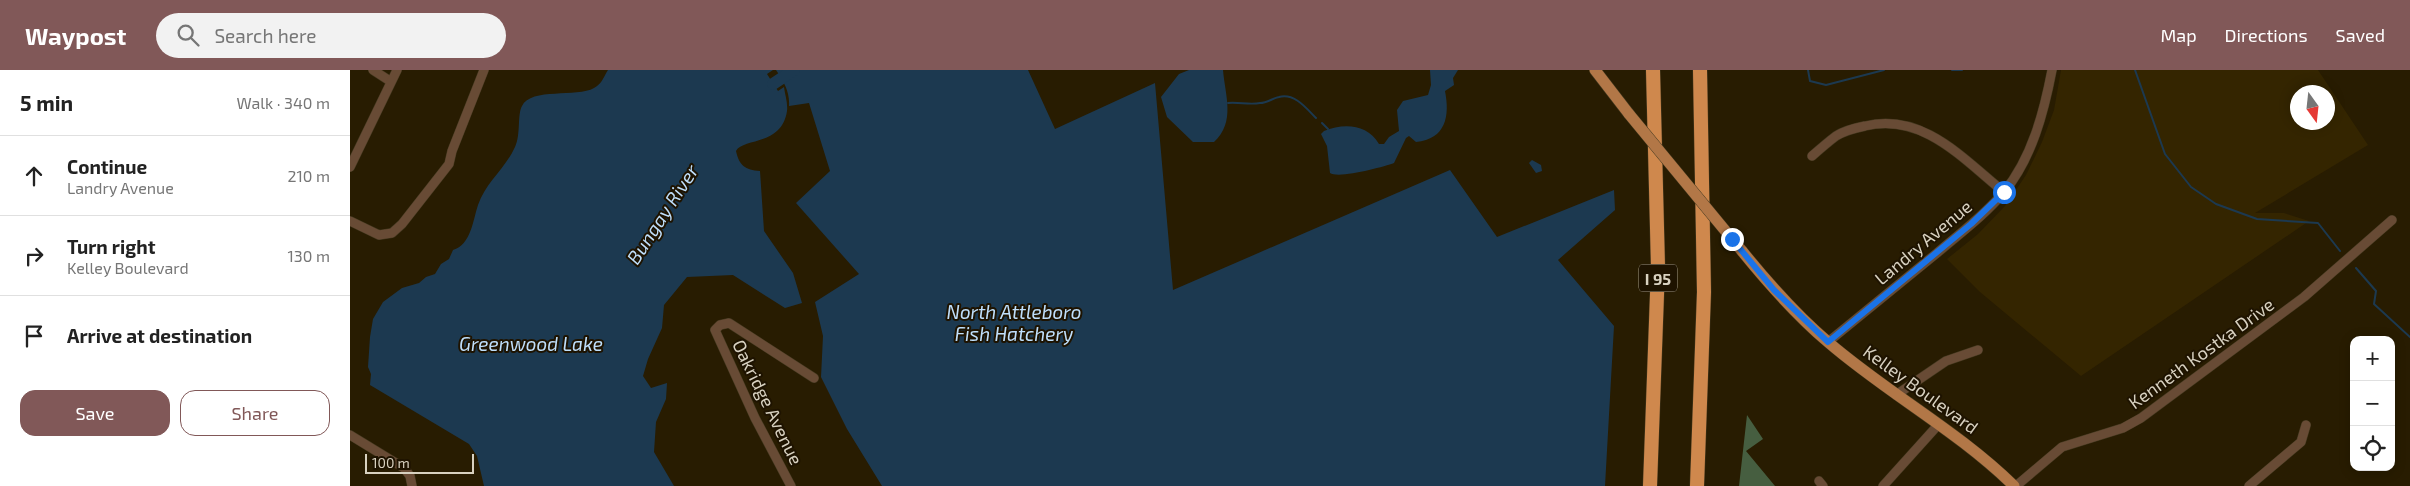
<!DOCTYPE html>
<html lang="en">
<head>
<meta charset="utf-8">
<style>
  :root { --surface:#fff; --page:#f2f2f2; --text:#222; --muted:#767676; --line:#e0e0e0; --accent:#815858 }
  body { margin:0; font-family:"Exo 2",sans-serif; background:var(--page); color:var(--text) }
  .controls { position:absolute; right:15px; bottom:15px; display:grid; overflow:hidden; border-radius:10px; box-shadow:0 2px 12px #0003 }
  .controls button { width:45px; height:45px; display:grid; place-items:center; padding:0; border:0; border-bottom:1px solid var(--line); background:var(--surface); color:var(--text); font:25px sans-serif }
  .compass { position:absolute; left:1940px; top:15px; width:45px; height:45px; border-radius:50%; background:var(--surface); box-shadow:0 2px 12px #0003; rotate:165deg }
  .scale { position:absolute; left:15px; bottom:12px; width:109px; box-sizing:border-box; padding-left:5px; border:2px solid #d8d1c0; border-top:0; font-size:14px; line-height:18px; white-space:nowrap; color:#d8d1c0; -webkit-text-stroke:4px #1e1300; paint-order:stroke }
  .stop { position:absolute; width:15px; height:15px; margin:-11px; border:4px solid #1a73e8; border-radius:50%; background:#fff }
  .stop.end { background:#1a73e8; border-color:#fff; box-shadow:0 1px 5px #0008 }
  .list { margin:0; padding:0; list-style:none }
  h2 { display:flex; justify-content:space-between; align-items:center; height:65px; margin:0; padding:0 20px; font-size:21px }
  h2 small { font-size:16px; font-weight:400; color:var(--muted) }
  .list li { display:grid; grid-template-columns:32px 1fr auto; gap:15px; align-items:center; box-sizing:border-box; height:80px; padding:0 20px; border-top:1px solid var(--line) }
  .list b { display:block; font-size:19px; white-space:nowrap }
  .list p { margin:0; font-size:16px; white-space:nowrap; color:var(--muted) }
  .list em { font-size:16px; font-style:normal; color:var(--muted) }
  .actions { display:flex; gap:10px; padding:15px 20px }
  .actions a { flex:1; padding:11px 0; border:1px solid var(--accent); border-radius:15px; text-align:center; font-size:18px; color:var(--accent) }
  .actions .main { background:var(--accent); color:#fff }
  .icon { flex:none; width:28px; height:28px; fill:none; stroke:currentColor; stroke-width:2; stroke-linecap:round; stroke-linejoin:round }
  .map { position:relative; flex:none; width:2060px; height:416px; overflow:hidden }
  header { display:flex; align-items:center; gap:30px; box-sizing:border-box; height:70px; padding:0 25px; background:var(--accent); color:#fff }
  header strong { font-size:24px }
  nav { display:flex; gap:28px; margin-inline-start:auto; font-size:18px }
  .search { width:350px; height:45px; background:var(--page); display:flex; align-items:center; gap:12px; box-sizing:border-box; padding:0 18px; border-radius:28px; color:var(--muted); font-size:19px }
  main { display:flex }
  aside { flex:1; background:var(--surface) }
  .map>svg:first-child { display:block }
  .built { fill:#342500; fill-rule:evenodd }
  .forest { fill:#465e40 }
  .water { fill:#1c3950 }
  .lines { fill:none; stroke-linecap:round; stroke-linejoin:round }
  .stream { stroke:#1c3950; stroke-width:2 }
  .river { stroke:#1c3950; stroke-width:12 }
  .minor-casing { stroke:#443920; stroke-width:10 }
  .major-casing { stroke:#443920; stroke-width:12 }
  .highway-casing { stroke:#443920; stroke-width:15 }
  .minor { stroke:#684b35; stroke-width:9 }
  .major { stroke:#b27747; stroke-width:11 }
  .highway { stroke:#cf884d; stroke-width:14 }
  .major-bridge-casing { stroke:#443920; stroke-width:12; stroke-linecap:butt }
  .major-bridge { stroke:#b27747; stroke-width:11 }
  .route { stroke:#1a73e8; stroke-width:6 }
  .labels { text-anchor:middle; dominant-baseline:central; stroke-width:4; stroke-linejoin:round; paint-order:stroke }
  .shield { fill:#1e1300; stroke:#a09886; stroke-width:1 }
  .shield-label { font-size:16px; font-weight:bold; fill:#d8d1c0 }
  .street-label { font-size:18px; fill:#d8d1c0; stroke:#1e1300 }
  .water-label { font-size:19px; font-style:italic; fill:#bfdffb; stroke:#1e1300 }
</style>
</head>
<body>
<header>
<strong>Waypost</strong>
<div class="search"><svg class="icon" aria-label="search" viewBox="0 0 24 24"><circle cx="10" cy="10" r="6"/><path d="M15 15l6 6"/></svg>Search here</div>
<nav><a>Map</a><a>Directions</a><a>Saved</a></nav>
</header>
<main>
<aside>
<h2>5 min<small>Walk · 340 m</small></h2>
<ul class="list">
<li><svg class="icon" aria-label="ahead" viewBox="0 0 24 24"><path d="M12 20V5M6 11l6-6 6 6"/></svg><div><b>Continue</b><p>Landry Avenue</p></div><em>210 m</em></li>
<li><svg class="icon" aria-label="right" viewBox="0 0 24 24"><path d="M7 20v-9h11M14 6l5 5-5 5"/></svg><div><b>Turn right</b><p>Kelley Boulevard</p></div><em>130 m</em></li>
<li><svg class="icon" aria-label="arrive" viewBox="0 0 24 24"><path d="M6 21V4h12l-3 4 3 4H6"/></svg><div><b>Arrive at destination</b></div></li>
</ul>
<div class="actions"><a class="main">Save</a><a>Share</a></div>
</aside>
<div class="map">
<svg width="2060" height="416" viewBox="0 0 2060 416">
  <rect width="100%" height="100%" fill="#281c01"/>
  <!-- built -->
  <path class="built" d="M1711 0H1968L2018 75 1905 143H1934L1959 151 1731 306 1630 222 1597 189 1628 164 1655 136 1676 105 1692 72 1704 40ZM1948 22H1978V52H1948Z"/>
  <!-- forest -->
  <path class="forest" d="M1397 345 1413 369 1396 381 1425 416H1389Z"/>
  <!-- water -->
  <g class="water">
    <path d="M258 0H423L417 4 428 21 434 17C435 25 438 33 437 41 432 76 393 68 386 81 389 95 395 100 410 101L414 161 443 203 452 233 435 238 383 205 337 207 314 235 312 258 298 289 293 306 301 318 317 313 316 329 306 352 304 382 324 416H134L127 386 119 374 20 315 21 304 18 297 20 267 23 249 33 232 52 218 69 213 76 207 85 204 91 194 99 189 103 180C121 175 123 150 128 135 136 112 155 99 165 77 171 64 167 45 172 36 181 17 227 28 244 18 252 14 254 6 258 0Z"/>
    <path d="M426 0H678L705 59 805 13 823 220 1100 100 1147 167 1264 120 1265 140 1208 190 1264 256 1255 416H532L497 359 471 307 473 266 465 232 509 204 446 133 480 101 459 33 439 36C440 22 434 12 426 0Z"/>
    <path d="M839 0H873C875 25 886 52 864 72H843L817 47 811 27 829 4Z"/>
    <path d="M1080 0H1108L1103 8 1104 15 1095 21C1100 46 1096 69 1066 72L1059 66 1056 68 1044 93C1033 97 989 109 980 103L977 76 971 64 974 61C994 53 1017 54 1029 74H1034L1039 67 1049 61 1047 40 1053 31 1078 25 1081 15Z"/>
    <path d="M1182 90 1191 95 1192 101 1186 103 1179 93Z"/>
  </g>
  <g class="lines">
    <!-- stream -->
    <g class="stream">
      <path d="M1458 0 1460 11 1476 15 1534 0"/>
      <path d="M1602 0H1612"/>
      <path d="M1785 0 1815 84 1841 117 1866 134 1907 149 1968 153 1990 181"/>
      <path d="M878 33C889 32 900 35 910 33 917 33 923 28 929 27 945 23 956 38 966 48"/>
      <path d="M972 53 978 59"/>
      <path d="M2006 198 2026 221 2024 234 2060 267"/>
    </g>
    <!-- river -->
    <path class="river" d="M423 14 444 0"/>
    <!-- minor casing -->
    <g class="minor-casing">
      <g id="minor">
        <path d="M23 0 40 11"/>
        <path d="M1462 86C1470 79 1478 72 1486 66 1494 61 1505 58 1515 56 1573 42 1613 89 1654 122"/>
        <path d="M0 97 47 0"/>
        <path d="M0 151 29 165 42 163 52 154 99 94 102 81 134 0"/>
        <path d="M1478 272C1514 243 1550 213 1587 183 1609 164 1635 145 1654 122 1682 88 1694 42 1702 0"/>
        <path d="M1546 325 1596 291 1628 280"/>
        <path d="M0 365 54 398 60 406 62 416"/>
        <path d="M1469 411 1473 416"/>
        <path d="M441 416 405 348 365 260 370 255 379 253 464 308"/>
        <path d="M1533 416 1588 355"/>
        <path d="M1666 416 1712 377 1773 358 1791 348 1954 227 2042 150"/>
        <path d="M1899 416 1951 372 1956 355"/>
      </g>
    </g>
    <!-- major casing -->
    <g class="major-casing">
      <g id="major">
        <path d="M1245 0 1279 44"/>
        <path d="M1392 181C1418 213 1446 245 1478 272 1537 323 1608 361 1664 416"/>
      </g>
    </g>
    <!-- highway casing -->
    <g class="highway-casing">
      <g id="highway">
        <path d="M1300 416 1308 197 1303 0"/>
        <path d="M1347 416 1354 222 1350 0"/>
      </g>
    </g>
    <!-- minor -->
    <use href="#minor" class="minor"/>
    <!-- major -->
    <use href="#major" class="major"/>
    <!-- highway -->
    <use href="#highway" class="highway"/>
    <!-- major-bridge casing -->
    <g class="major-bridge-casing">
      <path id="major-bridge" d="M1279 44 1392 181"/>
    </g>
    <!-- major-bridge -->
    <use href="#major-bridge" class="major-bridge"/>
  </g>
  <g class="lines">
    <!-- route -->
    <path class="route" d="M1382 169 1424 220 1478 272 1621 154 1654 122"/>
  </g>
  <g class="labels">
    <!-- shield labels -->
    <rect class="shield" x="1289" y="194.5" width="38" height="27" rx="4"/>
    <g class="shield-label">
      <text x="1308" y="208">I 95</text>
    </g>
    <!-- street labels -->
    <g class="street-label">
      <text transform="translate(1573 172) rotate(-40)">Landry Avenue</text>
      <text transform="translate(1851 283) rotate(-36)">Kenneth Kostka Drive</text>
      <text transform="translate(1571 319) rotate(36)">Kelley Boulevard</text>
      <text transform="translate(418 332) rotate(64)">Oakridge Avenue</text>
    </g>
    <!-- water labels -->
    <g class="water-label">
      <text transform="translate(312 144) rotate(-57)">Bungay River</text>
      <text x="664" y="241">North Attleboro<tspan x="664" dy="22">Fish Hatchery</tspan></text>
      <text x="181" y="273">Greenwood Lake</text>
    </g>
  </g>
</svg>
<div class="controls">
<button>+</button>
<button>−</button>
<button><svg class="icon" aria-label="locate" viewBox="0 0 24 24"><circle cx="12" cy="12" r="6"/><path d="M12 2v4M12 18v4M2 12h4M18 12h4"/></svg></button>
</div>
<svg class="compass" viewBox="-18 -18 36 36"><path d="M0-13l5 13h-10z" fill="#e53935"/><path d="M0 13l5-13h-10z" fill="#767676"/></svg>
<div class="scale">100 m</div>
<div class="stop" style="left:1654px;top:122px"></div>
<div class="stop end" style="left:1382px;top:169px"></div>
</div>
</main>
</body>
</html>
